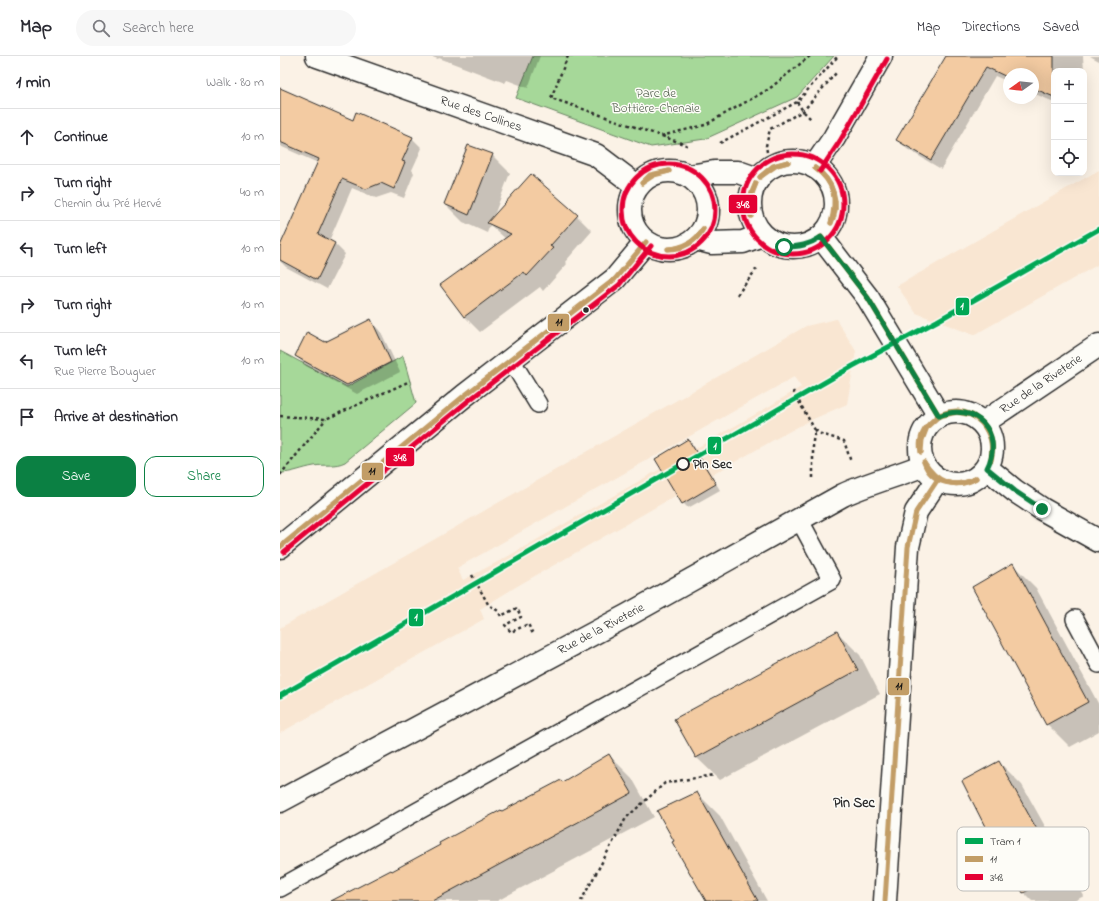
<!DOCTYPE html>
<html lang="en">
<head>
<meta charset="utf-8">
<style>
  :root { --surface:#fff; --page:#f7f7f7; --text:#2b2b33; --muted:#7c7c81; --line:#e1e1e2; --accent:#0b8043 }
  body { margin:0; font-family:"Indie Flower",sans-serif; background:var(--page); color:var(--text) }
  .controls { position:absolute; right:12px; top:12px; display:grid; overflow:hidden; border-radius:8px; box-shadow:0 4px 16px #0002 }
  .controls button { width:36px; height:36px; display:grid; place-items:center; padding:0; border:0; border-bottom:1px solid var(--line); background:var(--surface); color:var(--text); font:20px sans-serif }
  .compass { position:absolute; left:723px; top:12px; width:36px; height:36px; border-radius:50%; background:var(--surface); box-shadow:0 4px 16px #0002; rotate:255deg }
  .stop { position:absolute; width:12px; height:12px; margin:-9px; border:3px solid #0b8043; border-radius:50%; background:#fff }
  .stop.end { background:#0b8043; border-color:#fff; box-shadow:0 1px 4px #0008 }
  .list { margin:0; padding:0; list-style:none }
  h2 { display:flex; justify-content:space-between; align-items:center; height:52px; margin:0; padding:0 16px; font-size:17px }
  h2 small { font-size:13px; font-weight:400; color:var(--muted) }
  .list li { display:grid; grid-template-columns:26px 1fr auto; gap:12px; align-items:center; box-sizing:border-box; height:56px; padding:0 16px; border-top:1px solid var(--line) }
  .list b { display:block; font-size:15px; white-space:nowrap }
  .list p { margin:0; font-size:13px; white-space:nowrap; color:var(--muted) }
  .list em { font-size:13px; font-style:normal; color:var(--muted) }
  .actions { display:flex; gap:8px; padding:12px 16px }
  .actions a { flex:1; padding:9px 0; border:1px solid var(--accent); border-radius:12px; text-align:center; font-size:14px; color:var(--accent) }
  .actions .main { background:var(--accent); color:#fff }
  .icon { flex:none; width:22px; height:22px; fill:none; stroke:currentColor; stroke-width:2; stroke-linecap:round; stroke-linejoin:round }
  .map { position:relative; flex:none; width:819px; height:845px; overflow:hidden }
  header { display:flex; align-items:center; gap:24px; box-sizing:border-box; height:56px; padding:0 20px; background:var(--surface); border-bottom:1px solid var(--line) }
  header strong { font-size:19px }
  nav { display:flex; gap:22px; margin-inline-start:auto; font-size:14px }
  .search { width:280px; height:36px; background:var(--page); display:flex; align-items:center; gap:10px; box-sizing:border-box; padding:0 14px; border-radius:22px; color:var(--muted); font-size:15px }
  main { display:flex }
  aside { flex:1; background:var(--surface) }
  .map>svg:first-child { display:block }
  .built { fill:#f9e6d2; fill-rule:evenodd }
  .green { fill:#a6d899; stroke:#688262 }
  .shadow { fill:#0003 }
  .building { fill:#f3cba2; stroke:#2b2b2b }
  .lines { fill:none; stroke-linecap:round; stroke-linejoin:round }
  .service-casing { stroke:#2b2b2b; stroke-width:20 }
  .minor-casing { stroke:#2b2b2b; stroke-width:25 }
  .path { stroke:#2b2b2b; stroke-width:2.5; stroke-dasharray:3 3; stroke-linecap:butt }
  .service { stroke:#fdfcf7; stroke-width:17 }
  .minor { stroke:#fdfcf7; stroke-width:22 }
  .bus-1-casing { stroke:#fdfcf7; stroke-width:8 }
  .bus-2-casing { stroke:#fdfcf7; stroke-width:8 }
  .bus-1 { stroke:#c29d66; stroke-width:5 }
  .bus-2 { stroke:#e40134; stroke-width:5 }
  .tram-1-casing { stroke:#fdfcf7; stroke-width:8 }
  .tram-1 { stroke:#00a754; stroke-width:5 }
  .route { stroke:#0b8043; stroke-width:5 }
  .bus-dot { fill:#2b2b2b; stroke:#fdfcf7; stroke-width:1.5 }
  .stop-dot { fill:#fdfcf7; stroke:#2b2b2b; stroke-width:2 }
  .labels { text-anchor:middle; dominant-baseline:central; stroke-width:3; stroke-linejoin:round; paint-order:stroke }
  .park-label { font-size:13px; fill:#505f4c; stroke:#fdfcf7 }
  .street-label { font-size:13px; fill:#2b2b2b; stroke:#fdfcf7 }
  .stop-label { font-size:13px; font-weight:bold; fill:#2b2b2b; stroke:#fdfcf7; text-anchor:start }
  .neighbourhood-label { font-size:14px; font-weight:bold; fill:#2b2b2b; stroke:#fdfcf7 }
  .key { fill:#fdfcf7; stroke:#bebdba; stroke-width:1 }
  .key-label { font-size:11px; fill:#2b2b2b }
  .line-badge { stroke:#fdfcf7; stroke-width:1.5 }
  .badge-label { font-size:11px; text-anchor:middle; font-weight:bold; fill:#fff }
  .pale-badge-label { font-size:11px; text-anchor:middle; font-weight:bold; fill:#111 }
</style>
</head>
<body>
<header>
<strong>Map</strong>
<div class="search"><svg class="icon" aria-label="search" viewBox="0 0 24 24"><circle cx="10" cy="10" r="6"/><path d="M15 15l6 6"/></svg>Search here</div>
<nav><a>Map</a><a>Directions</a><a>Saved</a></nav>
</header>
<main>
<aside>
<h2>1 min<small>Walk · 80 m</small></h2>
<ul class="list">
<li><svg class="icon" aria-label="ahead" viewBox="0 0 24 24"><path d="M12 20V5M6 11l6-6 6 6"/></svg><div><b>Continue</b></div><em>10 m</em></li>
<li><svg class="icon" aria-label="right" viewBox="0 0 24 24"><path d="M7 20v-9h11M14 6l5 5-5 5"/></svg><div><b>Turn right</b><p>Chemin du Pré Hervé</p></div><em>40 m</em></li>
<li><svg class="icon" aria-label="left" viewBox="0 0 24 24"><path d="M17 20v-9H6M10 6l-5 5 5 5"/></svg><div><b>Turn left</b></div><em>10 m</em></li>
<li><svg class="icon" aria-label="right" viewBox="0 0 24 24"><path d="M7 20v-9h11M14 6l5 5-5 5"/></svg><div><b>Turn right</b></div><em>10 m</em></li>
<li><svg class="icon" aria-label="left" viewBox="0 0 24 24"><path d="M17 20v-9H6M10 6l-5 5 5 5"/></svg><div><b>Turn left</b><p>Rue Pierre Bouguer</p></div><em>10 m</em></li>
<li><svg class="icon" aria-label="arrive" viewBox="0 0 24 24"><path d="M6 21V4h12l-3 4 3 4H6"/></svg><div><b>Arrive at destination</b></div></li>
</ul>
<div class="actions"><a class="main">Save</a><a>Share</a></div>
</aside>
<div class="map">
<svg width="819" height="845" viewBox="0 0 819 845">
  <rect width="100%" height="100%" fill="#fbf2e6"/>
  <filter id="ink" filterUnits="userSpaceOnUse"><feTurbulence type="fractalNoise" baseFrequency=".025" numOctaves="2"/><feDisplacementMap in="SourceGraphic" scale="8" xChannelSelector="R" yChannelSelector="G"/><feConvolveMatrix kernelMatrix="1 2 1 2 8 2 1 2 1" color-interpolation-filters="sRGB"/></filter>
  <g filter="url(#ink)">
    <!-- built -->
    <g class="built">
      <path d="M819 114V208L694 279 636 257 617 230Z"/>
      <path d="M556 263 576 295 567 348 529 365 497 382 239 529 200 553 204 563 0 677V572L526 270ZM514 321 521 331 488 351 225 502 183 524 177 512Z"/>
    </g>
    <!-- green -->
    <g class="green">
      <path d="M253 0H554L517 41 425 83 371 91 236 42Z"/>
      <path d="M0 295 67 331 123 300 136 347 65 406C55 411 45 408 34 410 22 412 12 417 0 417Z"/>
    </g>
    <!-- shadow -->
    <g class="shadow">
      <path d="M150 0H260L248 32 227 24 225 27 159 2 158 3Z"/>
      <path d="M667 0H803L804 15H774V46L753 37V18H729V26L715 20 661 113 627 93 617 83Z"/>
      <path d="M810 0H819V5Z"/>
      <path d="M0 33 73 65 132 82 142 92 132 114 134 117 124 142 111 137 96 142 72 132 49 185 55 188 65 198 47 233 6 211 0 205V193L38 107 0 90Z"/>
      <path d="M212 99 230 117 213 162 297 160 312 175 285 206 287 208 263 235 260 231 200 276 185 261 162 229 226 183 210 169 207 177 183 166 165 148Z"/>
      <path d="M90 264 100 274 120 316 77 338 26 310 16 300Z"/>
      <path d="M408 385 413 389 440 434 408 452 403 447Z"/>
      <path d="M733 509 756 532 819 649V675L790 691 767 668Z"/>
      <path d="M557 576 580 599 600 638 440 724 416 701Z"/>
      <path d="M329 699 352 722 374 761 217 845H53L112 816 222 756 282 727Z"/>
      <path d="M719 706 742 729 804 840 794 845H752L744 837 737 825 730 817Z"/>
      <path d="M417 737 440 760 487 845H427Z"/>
    </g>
    <!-- building -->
    <g class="building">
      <path d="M666 0H774V41L753 32V18H729V22L706 11 651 104 616 84Z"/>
      <path d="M0 32 73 64 76 56 133 81 122 105 125 106 114 133 101 127 86 133 62 123 38 178 55 187 37 224 0 204V190L39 103 0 86Z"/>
      <path d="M188 89 213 98 189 159 164 148Z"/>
      <path d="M251 118 298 159 270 190 273 192 247 220 244 216 184 261 160 229 231 178 207 167Z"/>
      <path d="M91 263 111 306 67 329 15 300 27 276 45 286Z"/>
      <path d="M408 383 436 428 402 448 375 403Z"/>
      <path d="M733 507 808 646 766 669 692 531Z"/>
      <path d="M557 575 578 614 416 702 394 663Z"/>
      <path d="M329 698 352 737 152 845H51L111 814 112 815 160 789 159 787 221 754 222 755 281 724 282 726Z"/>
      <path d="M719 705 781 817 743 837 732 816 729 818 682 725Z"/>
      <path d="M417 736 478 845H426L392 786 394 785 377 755Z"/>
    </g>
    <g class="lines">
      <!-- service casing -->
      <g class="service-casing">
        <g id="service">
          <path d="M231 304 258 348"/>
          <path d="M795 563 819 608"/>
          <path d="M0 832 552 524 519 463"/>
        </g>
      </g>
      <!-- minor casing -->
      <g class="minor-casing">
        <g id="minor">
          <path d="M37 0 316 99 357 130"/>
          <circle cx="513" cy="148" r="43"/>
          <path d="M534 111 554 82 601 0"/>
          <circle cx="389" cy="154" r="39"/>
          <path d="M409 120 434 116H458L478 123"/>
          <path d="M541 181 588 242 659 360"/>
          <path d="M416 183 432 187 463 186 482 179"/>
          <circle cx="676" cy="392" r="36"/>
          <path d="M703 367 819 289"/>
          <path d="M707 412 735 435 762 453 819 485"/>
          <path d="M0 491 184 340 335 223 366 186"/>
          <path d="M0 745 348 559 563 439C589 427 617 420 644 409"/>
          <path d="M605 845 628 491 636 456 658 423"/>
        </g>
      </g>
      <!-- path -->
      <g class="path">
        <path d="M288 0 271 42 381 80 425 69 489 33 530 0"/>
        <path d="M517 46 523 55 532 64"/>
        <path d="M382 80 409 90"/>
        <path d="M440 87 517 46 558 0"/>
        <path d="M487 96 486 90 490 73 523 55 556 17"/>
        <path d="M457 239 478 211"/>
        <path d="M513 335 535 374 533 385V423"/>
        <path d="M0 360 46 363 130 325"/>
        <path d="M535 374 541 378 564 385 571 406"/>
        <path d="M0 419 46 363"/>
        <path d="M192 519 208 548 218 555 221 560 237 552 241 561 225 569 231 576 248 568 253 578"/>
        <path d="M301 845 346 762 385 727 434 719"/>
      </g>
      <!-- service -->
      <use href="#service" class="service"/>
      <!-- minor -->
      <use href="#minor" class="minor"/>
      <!-- bus-1 casing -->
      <g class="bus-1-casing">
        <g id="bus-1">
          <path d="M535 112C553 124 561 148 551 167"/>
          <path d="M535 112C556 127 557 144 551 167"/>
          <path d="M480 121 493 110 508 106"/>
          <path d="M480 121 497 109 508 106"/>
          <path d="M362 127 370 119 389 115"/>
          <path d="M362 127 374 119 389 115"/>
          <path d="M471 160C468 148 470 138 476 127"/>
          <path d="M471 160 470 143 476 127"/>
          <path d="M541 181 588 242 659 360"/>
          <path d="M388 193C403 193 415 187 423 173"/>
          <path d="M388 193C403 192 415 186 423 173"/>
          <path d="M702 367C712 377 714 390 711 404"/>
          <path d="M702 367C711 380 713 387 711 404"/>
          <path d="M641 396C636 375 657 354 678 355 687 356 695 360 702 367"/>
          <path d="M641 396 642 384 647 371 659 360 677 356 692 359 702 367"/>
          <path d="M644 406C656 426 674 434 696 422"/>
          <path d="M644 406C651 428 678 433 696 422"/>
          <path d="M0 491 184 340 335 223 366 186"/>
          <path d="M605 845 628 491 636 456 658 423"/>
        </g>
      </g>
      <!-- bus-2 casing -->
      <g class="bus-2-casing">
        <g id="bus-2">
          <circle cx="513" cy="148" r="50"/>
          <circle cx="389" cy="154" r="46"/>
          <path d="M540 115 560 85 607 3"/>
          <path d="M4 496 188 345 339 229 371 190"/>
        </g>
      </g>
      <!-- bus-1 -->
      <use href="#bus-1" class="bus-1"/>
      <!-- bus-2 -->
      <use href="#bus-2" class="bus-2"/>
      <!-- tram-1 casing -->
      <g class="tram-1-casing">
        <path id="tram-1" d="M0 640 573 310 657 265 819 173"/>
      </g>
      <!-- tram-1 -->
      <use href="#tram-1" class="tram-1"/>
    </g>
  </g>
  <g class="lines" filter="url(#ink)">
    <!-- route -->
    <path class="route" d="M504 191C519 191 529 189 541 181L588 242 659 360C695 345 725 377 707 412L735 435 762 453"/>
  </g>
  <!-- markers -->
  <circle class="bus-dot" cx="306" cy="254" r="3.5"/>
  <circle class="stop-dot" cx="403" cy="408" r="6"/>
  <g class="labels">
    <!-- park labels -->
    <g class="park-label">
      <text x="376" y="37">Parc de<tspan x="376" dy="15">Bottière-Chenaie</tspan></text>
    </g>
    <!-- street labels -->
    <g class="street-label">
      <text transform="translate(201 58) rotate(19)">Rue des Collines</text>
      <text transform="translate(761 328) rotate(-34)">Rue de la Riveterie</text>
      <text transform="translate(321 573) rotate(-28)">Rue de la Riveterie</text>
    </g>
    <!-- stop labels -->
    <g class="stop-label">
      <text x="413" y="408">Pin Sec</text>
    </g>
    <!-- neighbourhood labels -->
    <g class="neighbourhood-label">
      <text x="574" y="747">Pin Sec</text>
    </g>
  </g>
  <!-- legend -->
  <rect x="677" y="771" width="132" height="64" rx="6" class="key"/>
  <rect x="685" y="782" width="18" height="6" fill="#00a754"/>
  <rect x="685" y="800" width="18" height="6" fill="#c29d66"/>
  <rect x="685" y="818" width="18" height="6" fill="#e40134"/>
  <g class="key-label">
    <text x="710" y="789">Tram 1</text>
    <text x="710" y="807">11</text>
    <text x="710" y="825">348</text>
  </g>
  <g class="line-badge">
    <rect x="448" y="138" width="30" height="20" rx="4" fill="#e40134"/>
    <rect x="675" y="241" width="15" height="19" rx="4" fill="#00a754"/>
    <rect x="267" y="257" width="23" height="19" rx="4" fill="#c29d66"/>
    <rect x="427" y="380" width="15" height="19" rx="4" fill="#00a754"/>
    <rect x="105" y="391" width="30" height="20" rx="4" fill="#e40134"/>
    <rect x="81" y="406" width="23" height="19" rx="4" fill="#c29d66"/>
    <rect x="128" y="552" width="16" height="19" rx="4" fill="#00a754"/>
    <rect x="607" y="621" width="23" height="19" rx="4" fill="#c29d66"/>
  </g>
  <g class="badge-label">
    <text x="463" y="152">348</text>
    <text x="682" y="254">1</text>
    <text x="435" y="394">1</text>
    <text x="120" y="405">348</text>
    <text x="136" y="565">1</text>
  </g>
  <g class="pale-badge-label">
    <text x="279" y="270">11</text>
    <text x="92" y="419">11</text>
    <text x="619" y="634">11</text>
  </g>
</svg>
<div class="controls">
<button>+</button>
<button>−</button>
<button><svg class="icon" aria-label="locate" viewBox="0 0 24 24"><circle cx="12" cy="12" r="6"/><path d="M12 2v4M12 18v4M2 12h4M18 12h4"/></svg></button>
</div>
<svg class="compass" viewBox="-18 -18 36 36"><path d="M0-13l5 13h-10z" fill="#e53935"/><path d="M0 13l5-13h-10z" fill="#7c7c81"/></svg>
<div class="stop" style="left:504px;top:191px"></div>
<div class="stop end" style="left:762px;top:453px"></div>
</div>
</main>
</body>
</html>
